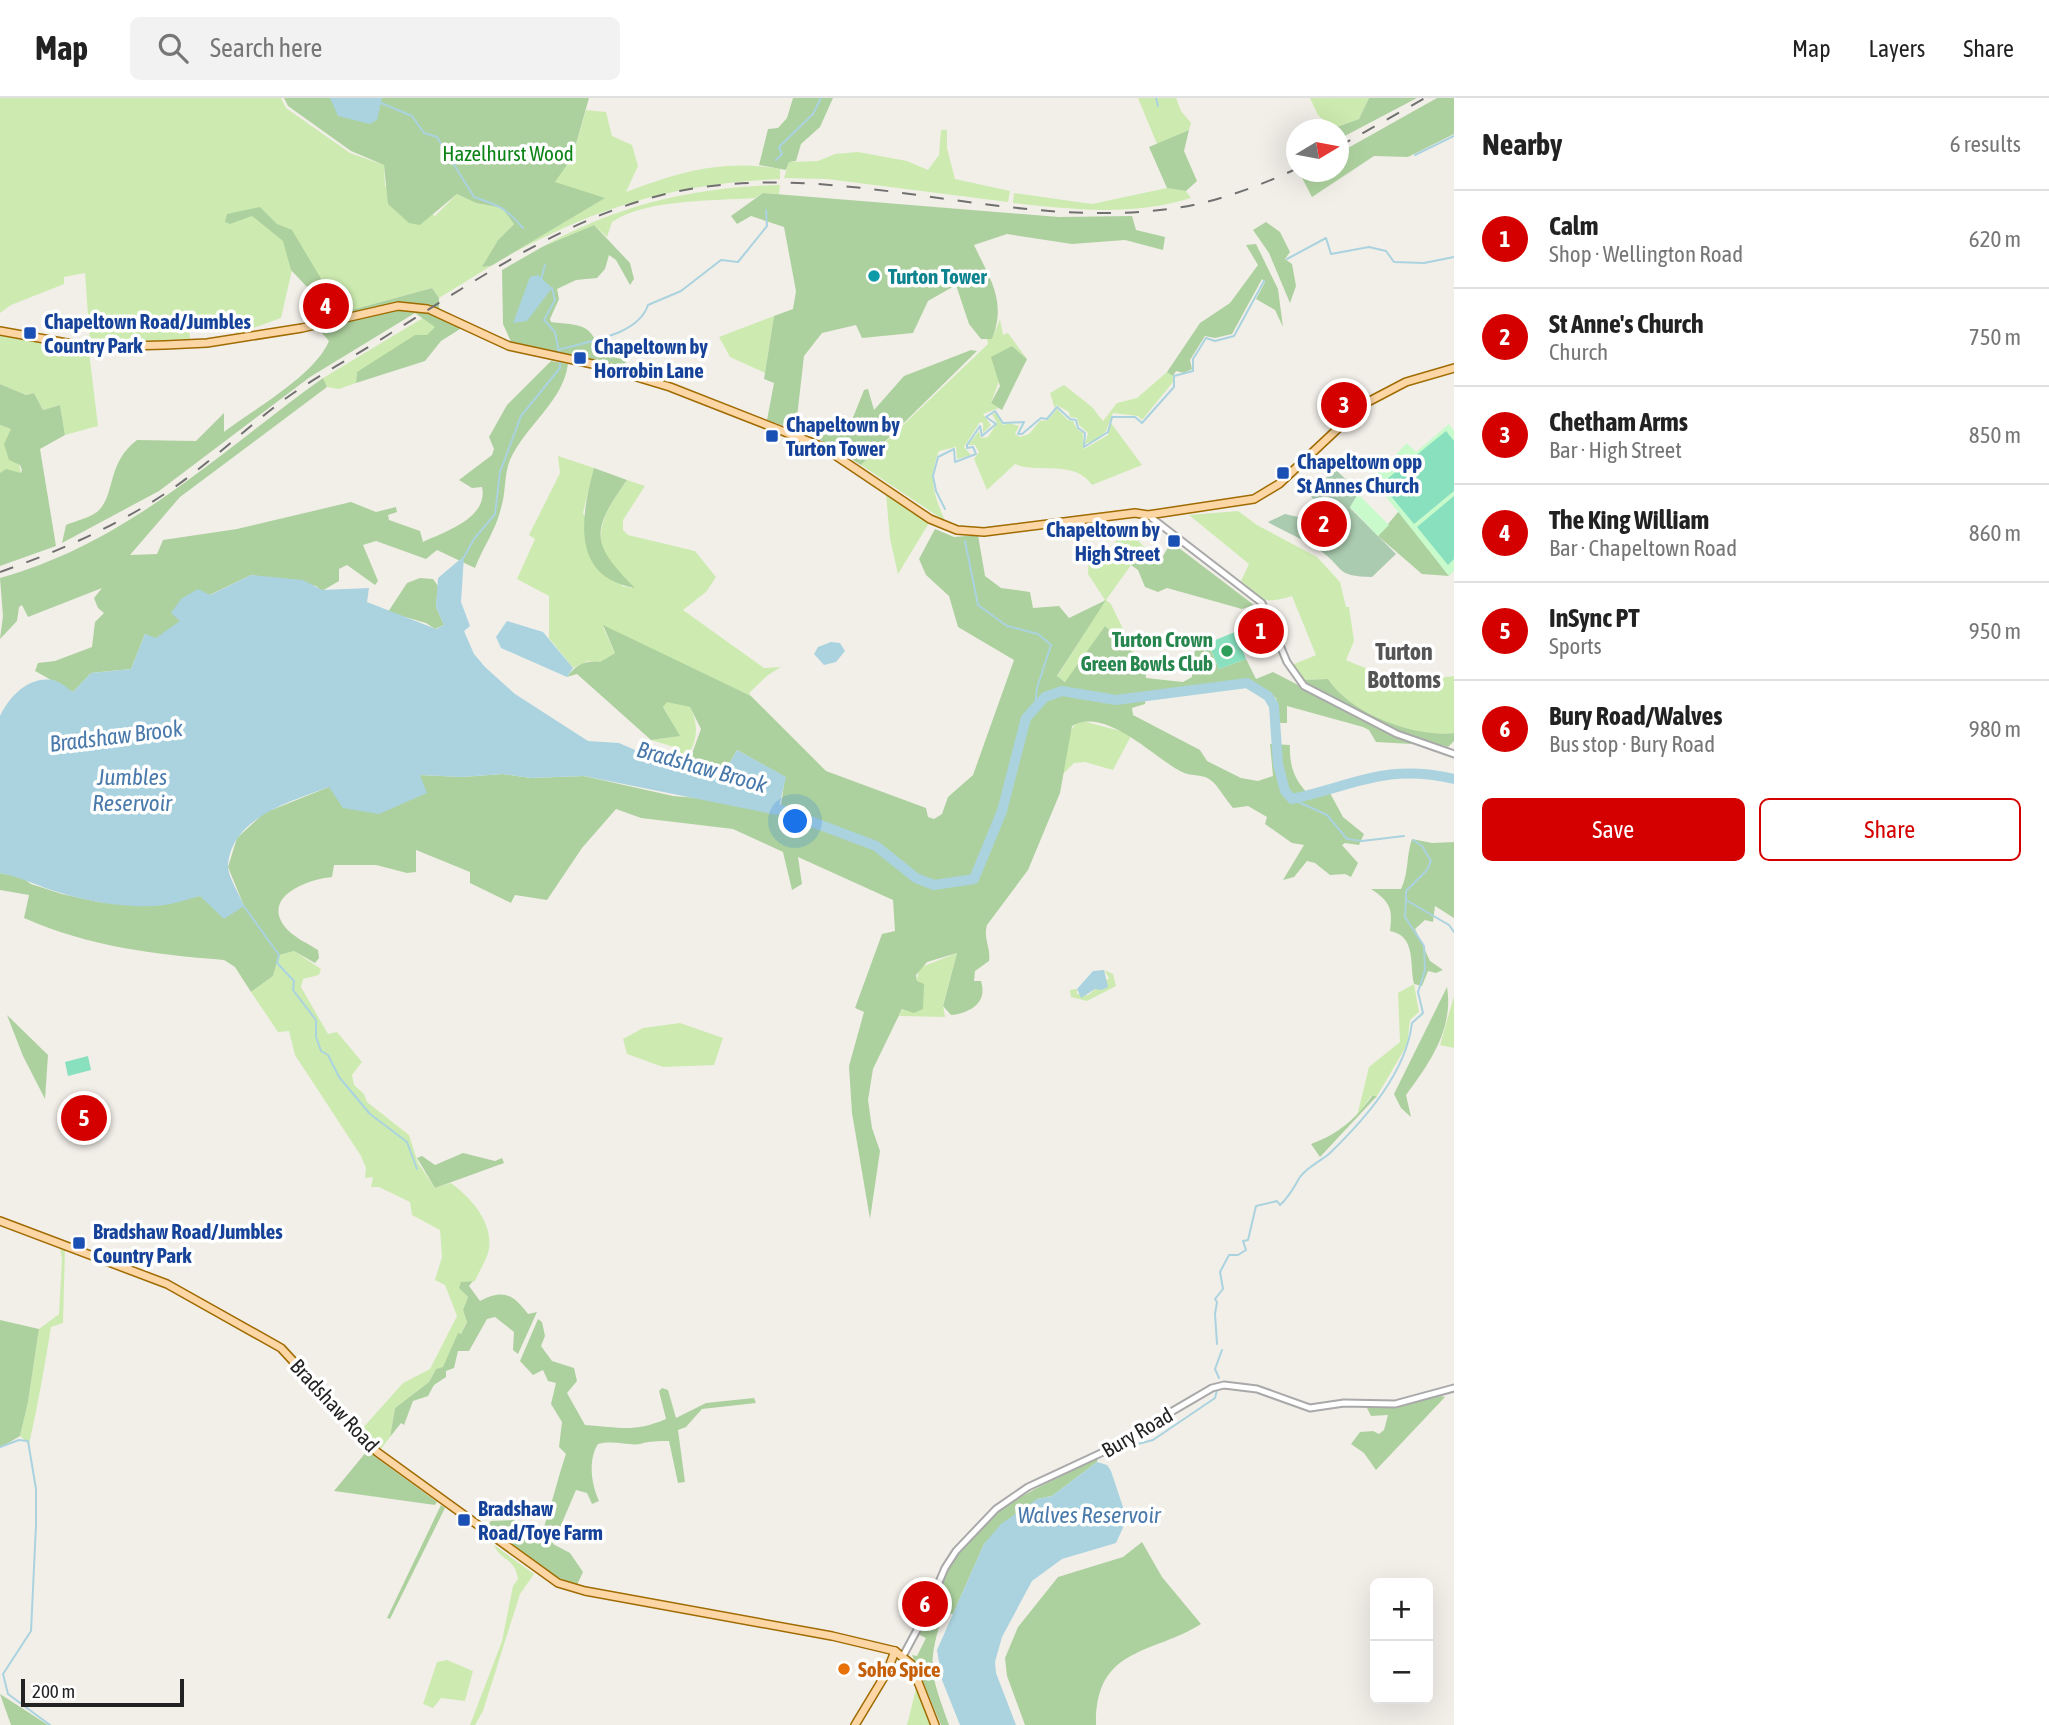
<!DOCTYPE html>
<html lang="en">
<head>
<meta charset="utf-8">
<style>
  :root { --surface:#fff; --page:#f2f2f2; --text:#222; --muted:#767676; --line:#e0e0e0; --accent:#d40000 }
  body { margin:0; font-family:"Asap Condensed",sans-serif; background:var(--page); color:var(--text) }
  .controls { position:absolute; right:21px; bottom:21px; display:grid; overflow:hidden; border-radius:10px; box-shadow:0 7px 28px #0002 }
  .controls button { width:63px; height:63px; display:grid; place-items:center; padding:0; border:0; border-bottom:2px solid var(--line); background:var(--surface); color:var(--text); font:35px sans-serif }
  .compass { position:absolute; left:1286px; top:21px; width:63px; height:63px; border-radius:50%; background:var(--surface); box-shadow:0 7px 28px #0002; rotate:80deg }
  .scale { position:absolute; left:21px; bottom:18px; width:163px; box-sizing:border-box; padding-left:7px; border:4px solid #222; border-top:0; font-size:19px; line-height:24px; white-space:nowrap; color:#222; -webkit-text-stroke:5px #fff; paint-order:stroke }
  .you { position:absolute; left:796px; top:724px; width:24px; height:24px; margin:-18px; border:5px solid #fff; border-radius:50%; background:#1a73e8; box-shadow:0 0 0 10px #1a73e833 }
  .badge { display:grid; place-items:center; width:46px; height:46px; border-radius:50%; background:var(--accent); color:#fff; font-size:23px; font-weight:700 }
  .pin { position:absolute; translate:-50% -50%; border:4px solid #fff; box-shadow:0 2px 7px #0006 }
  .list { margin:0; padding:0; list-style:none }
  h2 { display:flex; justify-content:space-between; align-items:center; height:91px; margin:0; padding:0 28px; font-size:30px }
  h2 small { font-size:23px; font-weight:400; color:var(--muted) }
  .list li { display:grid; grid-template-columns:46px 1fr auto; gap:21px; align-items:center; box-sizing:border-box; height:98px; padding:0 28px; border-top:2px solid var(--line) }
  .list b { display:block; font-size:26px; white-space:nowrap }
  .list p { margin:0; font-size:23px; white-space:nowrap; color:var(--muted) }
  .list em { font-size:23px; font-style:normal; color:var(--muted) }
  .actions { display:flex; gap:14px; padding:21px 28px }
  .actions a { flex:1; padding:16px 0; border:2px solid var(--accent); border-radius:10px; text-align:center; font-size:24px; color:var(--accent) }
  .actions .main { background:var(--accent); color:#fff }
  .icon { flex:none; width:38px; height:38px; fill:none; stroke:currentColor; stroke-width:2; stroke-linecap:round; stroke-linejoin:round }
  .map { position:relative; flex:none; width:1454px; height:1627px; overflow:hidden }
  header { display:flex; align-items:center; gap:42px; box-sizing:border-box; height:98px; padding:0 35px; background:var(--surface); border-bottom:2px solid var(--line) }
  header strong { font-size:33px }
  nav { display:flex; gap:38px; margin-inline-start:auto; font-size:24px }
  .search { width:490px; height:63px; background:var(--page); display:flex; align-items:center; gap:18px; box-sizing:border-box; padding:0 24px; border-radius:10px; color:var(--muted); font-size:26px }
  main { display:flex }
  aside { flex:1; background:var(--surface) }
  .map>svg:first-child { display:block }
  .grass { fill:#cdebb0 }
  .forest { fill:#add19e }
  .cemetery { fill:#aacbaf }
  .park { fill:#c8facc }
  .pitch { fill:#88e0be }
  .water { fill:#aad3df }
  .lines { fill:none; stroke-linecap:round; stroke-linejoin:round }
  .stream { stroke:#aad3df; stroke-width:2 }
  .river { stroke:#aad3df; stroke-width:10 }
  .minor-casing { stroke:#a9a9a9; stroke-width:9 }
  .major-casing { stroke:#a06b00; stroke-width:10 }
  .minor { stroke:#fff; stroke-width:5 }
  .major { stroke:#fcd6a4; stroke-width:7 }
  .rail { stroke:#707070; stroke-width:2; stroke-dasharray:14 14; stroke-linecap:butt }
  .culture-dot { fill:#0f9aa8; stroke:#fff; stroke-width:2.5 }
  .transit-dot { fill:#1a4fb4; stroke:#fff; stroke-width:2.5 }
  .leisure-dot { fill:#2e9e5b; stroke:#fff; stroke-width:2.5 }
  .food-dot { fill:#e8710a; stroke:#fff; stroke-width:2.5 }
  .labels { text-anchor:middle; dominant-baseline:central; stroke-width:7; stroke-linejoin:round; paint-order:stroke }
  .park-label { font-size:21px; fill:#0c8416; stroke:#fff }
  .culture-label { font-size:21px; font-weight:bold; fill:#0d838f; stroke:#fff; text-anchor:start }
  .transit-label { font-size:21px; font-weight:bold; fill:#164399; stroke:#fff; text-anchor:start }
  .leisure-label { font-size:21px; font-weight:bold; fill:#27864d; stroke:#fff; text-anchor:end }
  .street-label { font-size:21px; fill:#222; stroke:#fff }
  .food-label { font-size:21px; font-weight:bold; fill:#c56008; stroke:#fff; text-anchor:start }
  .water-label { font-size:23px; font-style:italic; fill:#4a7aab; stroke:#fff }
  .quarter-label { font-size:24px; font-weight:bold; fill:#555; stroke:#fff }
</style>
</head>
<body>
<header>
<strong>Map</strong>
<div class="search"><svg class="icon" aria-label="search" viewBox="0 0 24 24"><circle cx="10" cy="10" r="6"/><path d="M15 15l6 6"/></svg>Search here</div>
<nav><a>Map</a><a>Layers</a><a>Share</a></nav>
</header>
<main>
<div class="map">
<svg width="1454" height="1627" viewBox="0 0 1454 1627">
  <rect width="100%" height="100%" fill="#f2efe9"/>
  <!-- grass -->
  <g class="grass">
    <path d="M0 0H281L286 10 350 55 384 67 385 88 435 118 457 96 476 105 502 110 514 126 498 142 483 169 491 168 439 200 432 190 344 214C327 198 308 190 292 172L281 220 237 236 234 221 189 228 190 241 90 245 85 175 64 179V186L11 207 0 215Z"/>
    <path d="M1138 0H1176L1181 13 1191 25 1189 32 1157 46Z"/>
    <path d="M1310 0H1369L1359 21 1333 30 1318 17Z"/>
    <path d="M586 12 606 14 612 38 632 47 638 68 626 94C680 74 722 61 780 71V81C672 86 598 108 504 160L604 100 554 85 572 60Z"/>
    <path d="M941 32H947V50L955 81 1010 93 1008 104 827 81 784 80 789 64 818 63 835 56 858 54 907 63 928 72 939 57Z"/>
    <path d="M780 87 779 96 763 95 755 100C715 103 645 101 612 124L607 139 594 127 542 149C617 107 694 89 780 87Z"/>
    <path d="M1167 90 1186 93 1191 100C1133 118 1072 112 1013 105L1014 95 1092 106Z"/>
    <path d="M774 218 765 275 730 259 719 239Z"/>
    <path d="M423 220 436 228 427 238 357 274 356 285 339 291 327 289 323 280Z"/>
    <path d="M1000 221 1003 237 1008 235 1027 261 1012 248 991 305 999 310 983 316 991 327 983 335V325L980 324 964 349 971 357 957 361 956 349 939 353C928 380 934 397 945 423L861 367 988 246 987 241H992Z"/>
    <path d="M0 237 89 254 98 328 65 337 60 307 43 312 34 295 26 297 0 286Z"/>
    <path d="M1167 274 1173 278V284L1142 322 1138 318 1113 315 1106 333 1097 342 1085 346 1088 335 1079 327 1077 320 1070 319 1069 314 1056 307 1055 311 1050 295 1064 287 1092 309 1103 323 1117 305 1137 300Z"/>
    <path d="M1057 311 1068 322 1073 323 1077 331 1083 335 1084 351 1108 337 1111 325 1142 367 1092 387C1075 361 1037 376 1015 366L987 392 974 361 979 354 975 347H968L979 333 981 340 988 339 997 325 992 316 996 315 1003 327 1009 325 1019 328 1015 336 1020 339 1029 336 1040 323 1048 322Z"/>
    <path d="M0 327 11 331 21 375H0Z"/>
    <path d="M558 358 594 370 583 415 622 488 633 490C629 483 620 478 614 471 587 439 607 410 627 382L645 388 623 422V432L628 437 695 453 716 479 706 494 683 512 764 570 781 569 768 577 749 595 751 598 603 529 615 555 600 564 588 563 573 570 549 540V498L517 481 535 441 529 437 560 375Z"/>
    <path d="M886 396 929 425 898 476 890 441Z"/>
    <path d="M1238 413 1257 427 1317 459 1340 484 1346 509H1349L1354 543 1346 562C1385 580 1412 583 1454 578V635C1414 641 1350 615 1328 581L1302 582 1292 567 1316 557 1292 498C1261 507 1265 502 1241 483L1249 466 1189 417Z"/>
    <path d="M1125 436 1135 439 1145 450 1134 452 1131 467 1106 502 1111 506 1135 556 1105 528 1066 584 1057 579 1105 502 1088 476 1089 455 1112 452 1119 437Z"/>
    <path d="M667 603 690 609C699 627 698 644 686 659L674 649 651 642 679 638 663 608Z"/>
    <path d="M1079 624H1086L1132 636 1113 672 1085 664 1074 665 1062 677C1065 661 1063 633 1079 624Z"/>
    <path d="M294 853 321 871 319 877 303 881 301 889 328 936 337 934 362 964 352 977 354 987 364 996 367 1004 409 1037 418 1065 435 1090 451 1085C471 1100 493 1124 489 1151 487 1162 479 1173 475 1183L462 1184 459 1190 468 1199 463 1212 467 1223 461 1236H458L443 1270 436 1271 429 1284 395 1310 390 1339 381 1351 361 1332 403 1285 430 1271 457 1218 445 1187 435 1182 442 1159 440 1132 412 1117 410 1104 379 1089H371L373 1079 365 1080 366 1070 361 1058 295 957 289 933 278 934 251 894 273 878 279 857Z"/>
    <path d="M957 855 943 907 945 919 899 918 917 883 919 870Z"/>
    <path d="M1104 872 1113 876 1116 888 1087 903 1071 899 1070 892 1077 891V896L1088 897 1109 880Z"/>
    <path d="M1414 886 1419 914 1410 922 1407 947 1377 998H1371L1357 1018 1369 969 1400 944 1398 895Z"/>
    <path d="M1454 898V950L1440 947Z"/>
    <path d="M680 925 723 940 714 967 663 969 627 956 623 941 643 930Z"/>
    <path d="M60 1149 65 1151 63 1225 51 1229C45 1266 38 1307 29 1346L20 1338 28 1304 39 1231 59 1216 62 1162Z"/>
    <path d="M494 1447 534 1476 520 1496 483 1613 475 1627H470L502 1543 513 1488 518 1481C515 1459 500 1463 494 1447Z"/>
    <path d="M447 1562 473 1573 465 1603 441 1600 433 1610 423 1606 437 1564Z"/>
    <path d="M916 1591 931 1627H907Z"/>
  </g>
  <!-- forest -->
  <g class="forest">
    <path d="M284 0H589L572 60 555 84 605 100 491 168 482 169 498 142 514 126 502 110 476 105 457 96 420 127 409 125 388 106 384 67 351 53 288 8Z"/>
    <path d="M793 0H833L820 29 801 46 796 63 789 64 786 72 759 67 768 31 778 30 787 20Z"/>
    <path d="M1369 0H1417L1339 41 1338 32 1331 31 1359 21Z"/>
    <path d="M1437 0H1454V36L1408 59 1374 58 1312 99 1300 76 1338 74 1339 55Z"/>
    <path d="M1189 32 1184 53 1197 83 1186 93 1167 90 1149 49Z"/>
    <path d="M763 95 1059 119 1132 118 1136 132 1165 139 1163 152 1125 142 1072 146 1007 136 974 147C990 181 1007 203 992 241H981L969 226 956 187 928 203 913 235 862 240 856 227 822 235 804 258 797 319 838 326 852 322 864 292 868 291 874 312 904 278 971 252 977 253 861 367 814 338 767 322 774 285 764 281 774 218 793 211 796 193 784 129 751 118 737 126 731 118Z"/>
    <path d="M260 109 277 126 292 132 329 194 326 196 307 189 291 172 283 143 252 118 230 126 225 124 227 116Z"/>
    <path d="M1266 124 1280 134 1290 154 1285 161 1292 166 1296 188 1290 205 1269 155 1253 132Z"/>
    <path d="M594 127 630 165 634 181 630 187 616 162 609 157 605 171 597 180 576 182 557 191 559 201 550 221 551 224C585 228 589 225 603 257L627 262 623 269 512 246 503 226 502 172 542 149Z"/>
    <path d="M1256 146 1278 191 1283 229 1275 212 1256 201 1265 184 1262 181 1232 236 1215 240 1205 238 1190 262 1192 271 1184 275 1176 273 1173 278 1167 274 1200 225 1230 205 1258 167 1246 147Z"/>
    <path d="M432 190 439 200V210L468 226 441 243 425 263 356 285 357 274 415 237H427L435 229 415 215 310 279 159 393 62 445 66 427C75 423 89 420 97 414 116 398 106 365 137 342L196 343 224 315V334C254 311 314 278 329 243L321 234 326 218 337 207 344 214Z"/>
    <path d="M1012 248 1027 261 1002 312 991 305 1000 288 991 259Z"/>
    <path d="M551 263 568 266C563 304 525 328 510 362 504 376 506 395 501 410 496 432 483 449 475 470L437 452 426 461 376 443 363 447 378 483 375 487 347 467 339 471V483L322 493 316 488 251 477 172 515 181 523 156 541 145 536 131 571 91 575 73 594 35 573 38 565 55 563 92 549 95 524 104 515 98 510 94 500 102 490 28 519 22 507 19 509 17 523 0 541 3 518 0 480C129 444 217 356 323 280L327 289 180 399 130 457 157 456 163 442 237 431 351 404 376 414 396 409 397 414 388 417 389 422 420 433 423 444C444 434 489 420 482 389L472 390 459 382 492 357 494 351 489 339 507 307Z"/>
    <path d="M0 286 26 297 34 295 43 312 60 307 65 337 40 351 56 448 0 468V375L6 371 21 375 22 372 20 367 9 362 4 346 11 331 0 327Z"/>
    <path d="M594 370 627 382C591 433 590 445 635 490 570 479 581 418 594 370Z"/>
    <path d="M1399 413 1449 478 1422 476 1378 438Z"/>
    <path d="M935 431 954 439 978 437 985 478 1001 490 1030 494 1033 510 1059 508 1069 520 1106 502 1057 578 1065 584 1105 528 1145 566 1146 580 1183 584 1192 579C1193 565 1193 546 1204 537L1219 571 1246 561 1256 581 1273 574 1412 646 1376 644 1369 632 1363 629 1287 608V625H1280L1276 600 1248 582 1146 596 1145 606 1132 610 1133 617 1200 652 1207 663 1241 680 1258 683 1273 678 1270 646 1290 647C1289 668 1295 685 1312 699L1330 695 1343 719 1364 736 1359 747 1345 745 1342 747 1358 765 1351 779 1345 776 1330 777 1315 765 1307 763 1294 779 1283 782 1304 747 1292 745 1265 726 1267 719 1248 708 1233 710C1226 702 1220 691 1213 684 1204 675 1192 679 1182 674 1154 660 1106 608 1072 628L1060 695 1028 772 987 827C983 840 991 850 989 863L975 873 974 883H981C988 905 970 915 951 917L943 908 957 855 927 864 916 877 917 883 924 886 923 911 914 915 902 911 873 971 868 1002 872 1030 880 1053 870 1121 852 1015 849 968 864 914 855 910 882 836 895 833 893 802 798 759 802 786 792 792 783 754 733 731 641 720 616 711 582 750 547 802 515 797 511 805 470 785V774L416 752V774L407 775 376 767H334L332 779C309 781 261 798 285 829 293 839 307 845 318 852L319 860 315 865 294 853 279 857 273 878 251 894 235 869 224 862C152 856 91 849 24 820L29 797 0 792V775L21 779 31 786 62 796 98 804 153 808 200 798 244 808 228 769 237 740 264 715 329 689 420 677 462 679 503 676 531 680 584 678 673 698 781 707 785 679 737 652 725 673 697 670 690 661 701 631 690 609 667 604 663 609 680 638 651 642 577 576 567 579C576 566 586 562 600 564L615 555 603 527 751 598 826 673 926 710 928 719 934 721 942 716 948 699 973 677 1014 562 958 529 949 498 926 477 919 461Z"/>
    <path d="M1171 444 1254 507 1242 511 1167 490 1158 494 1145 489 1138 472 1131 467 1134 452 1145 450 1162 460Z"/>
    <path d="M420 480 433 481 438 488 436 509 444 527 435 531 426 525 388 514 407 485Z"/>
    <path d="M1328 581C1350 615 1414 640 1454 635V643L1448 649 1402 636 1315 592 1302 582Z"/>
    <path d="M1412 741 1432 745 1454 744V820L1435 808 1433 824 1425 822 1415 831 1430 863 1443 872 1436 875 1428 873 1422 888 1414 886C1409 867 1417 838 1390 833 1393 810 1390 804 1371 791H1401C1409 775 1406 758 1412 741Z"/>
    <path d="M1447 889C1454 931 1429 966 1406 997L1411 1019 1401 1010 1394 996Z"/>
    <path d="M7 917 48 957 45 1001 23 958Z"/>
    <path d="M1372 998H1377L1320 1059 1311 1046C1338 1036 1355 1022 1372 998Z"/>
    <path d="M463 1055 495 1063 502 1060 504 1065 435 1090 417 1060 422 1058 435 1067Z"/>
    <path d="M473 1183 469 1188 480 1203C503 1191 513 1196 528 1216L537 1214 518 1256 513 1252 514 1234 495 1219 487 1221 469 1253H458L454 1270 446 1273V1279L434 1287 428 1298 413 1303 404 1327 401 1325 390 1339 395 1310 429 1284 436 1271 443 1269 458 1235 461 1236 467 1224 463 1212 468 1199 459 1190 461 1184Z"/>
    <path d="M538 1221 542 1224 545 1238 541 1248 552 1263 574 1270 577 1283 567 1295 585 1327C620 1329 633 1335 666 1321L659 1293 662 1290 668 1292 676 1320 706 1305 754 1300 756 1305 702 1311 686 1329 678 1332 685 1384 678 1385 669 1343C658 1343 650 1343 640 1346 629 1348 614 1342 598 1346 588 1362 591 1385 599 1403L592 1406 587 1395 576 1392 553 1446 570 1455 583 1474 577 1487 552 1477 487 1428 491 1423 514 1422 540 1439C551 1412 556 1385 566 1356L559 1349 562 1324 551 1306 556 1285 548 1283 543 1272 533 1277 520 1263Z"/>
    <path d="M0 1222 39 1231 28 1304 20 1338 0 1350Z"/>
    <path d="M1441 1298 1445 1299 1376 1372 1364 1355 1351 1346 1360 1334 1373 1333 1379 1336 1384 1332 1388 1317 1371 1318 1367 1310 1394 1309Z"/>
    <path d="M367 1353 437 1404 435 1407 334 1393Z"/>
    <path d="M1098 1359 1097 1364 1052 1398 1037 1401 984 1446 953 1516H943C926 1569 931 1576 949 1627H941L912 1557 917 1558 926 1540 918 1536C929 1515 935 1492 946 1472 978 1411 1042 1389 1098 1359Z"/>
    <path d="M441 1407 445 1410 390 1521 387 1520Z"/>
    <path d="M1142 1444 1162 1479 1201 1526C1152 1557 1095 1548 1096 1627H1025L1007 1578 1005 1560 1018 1529 1058 1479 1123 1459Z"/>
    <path d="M0 1596 48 1627H11Z"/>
  </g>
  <!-- cemetery -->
  <path class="cemetery" d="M1335 371 1359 394 1350 410 1396 456 1372 479C1335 478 1346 472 1321 453 1306 442 1285 434 1268 424L1285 416 1298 419 1307 413 1323 440 1337 430 1305 391 1314 384 1318 388Z"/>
  <!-- park -->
  <g class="park">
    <path d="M1449 326 1454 333V473L1449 478 1372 381 1407 345 1416 354Z"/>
    <path d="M1358 396 1389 427 1378 438 1350 409Z"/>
  </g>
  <!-- pitch -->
  <g class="pitch">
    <path d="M1446 333 1454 343V393L1414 426 1381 386Z"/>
    <path d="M1454 398V461L1448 467 1417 429Z"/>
    <path d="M1235 534 1246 561 1219 571 1208 545Z"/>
    <path d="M88 958 91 972 68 978 65 964Z"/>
  </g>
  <!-- water -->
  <g class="water">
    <path d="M330 0H382L377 22 370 26 338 18Z"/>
    <path d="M538 177 552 190 527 223 513 225 530 179Z"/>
    <path d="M464 458 461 504 470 528 464 533 474 556 485 569 515 596 588 643 619 645 663 664 725 673 737 652 786 679 777 717 584 678 531 680 503 676 462 679 420 677 427 695 379 716 343 710 329 689C292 703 231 719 228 768 228 779 240 797 244 808L224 821 200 798C185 802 168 808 152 808 123 809 90 804 61 795 39 789 22 779 0 775V618C9 599 28 578 53 582 60 583 68 591 73 594L91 575 131 571 145 536 156 540 180 523 171 515 181 501 198 491 210 497 251 477 303 482 322 492 369 490 367 504 436 531 444 527 436 509 438 480Z"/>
    <path d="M507 523 543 534 573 570 567 579 501 550 496 539Z"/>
    <path d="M831 544 840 545 845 553 836 564 824 567 814 556 818 549Z"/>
    <path d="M1104 872 1108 889 1102 892 1095 891 1081 900 1077 891 1093 873Z"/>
    <path d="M1097 1364 1107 1367 1111 1373 1127 1421 1116 1445 1062 1461 1032 1483 1002 1539 995 1564 996 1575 1016 1627H960L942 1582 937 1552 984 1446 1001 1426 1037 1401 1052 1398Z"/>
  </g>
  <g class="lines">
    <!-- stream -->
    <g class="stream">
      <path d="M1156 0 1158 8"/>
      <path d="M381 5 412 18 424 35 437 39 474 99C499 108 504 108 523 130"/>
      <path d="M1415 57 1454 38"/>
      <path d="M776 62 782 56 779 49 813 16 821 0"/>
      <path d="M1287 161 1326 140 1331 156 1369 149 1386 153 1394 164 1424 165 1454 159"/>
      <path d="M541 182 545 167"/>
      <path d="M552 190 555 202 544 222 555 234 559 254"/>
      <path d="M558 252C587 243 638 238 648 207L681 193 721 162 738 164 767 128 766 112"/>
      <path d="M945 411 936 393 933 378 938 359 954 351 955 364 976 356 973 349 967 350V347L980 328 982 338 996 326 986 319 995 313 1003 325 1024 324 1018 336H1022L1041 320 1047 321 1057 309 1070 321 1076 322 1078 330 1085 335 1084 349 1108 334 1112 319H1135L1142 325 1174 289V278L1193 273V261L1206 240 1215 243 1234 238 1264 183"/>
      <path d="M965 443 978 507 1007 528 1038 536 1051 547 1037 590 1035 610"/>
      <path d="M464 459 474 441 495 416 500 374 521 318 560 270V264"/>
      <path d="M1292 701 1327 717 1347 741 1362 743 1404 738"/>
      <path d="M1413 742 1422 748 1431 763 1427 772 1406 793V802L1449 827 1454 834"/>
      <path d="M243 807 279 857 277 865 294 883 293 892 316 922V939L321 953 328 957 339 979 370 1016 407 1044 417 1071"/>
      <path d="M1217 1246 1215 1216 1217 1204 1215 1201 1223 1191 1220 1174 1229 1157H1238L1246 1152 1243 1143 1248 1142 1256 1108 1277 1103 1280 1107C1290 1098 1295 1087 1300 1079 1307 1069 1321 1063 1330 1055 1365 1021 1406 975 1412 925L1423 915 1418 894 1425 872 1424 848 1405 819 1406 802"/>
      <path d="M1219 1280 1215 1271 1222 1252"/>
      <path d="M0 1349 19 1342 28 1343 36 1391V1427L31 1533 3 1576 8 1596 50 1627"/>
      <path d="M1113 1358 1119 1351 1153 1342 1215 1300 1217 1292"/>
    </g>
    <!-- river -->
    <path class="river" d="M770 708 876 748 916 780 934 787 974 781 1002 713 1026 620 1045 599 1062 593 1116 602 1247 585 1268 598 1274 608 1278 666 1285 693 1292 701C1355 687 1387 665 1454 681"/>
    <!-- minor casing -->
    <g class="minor-casing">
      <g id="minor">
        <path d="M1148 417 1262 505 1287 564 1304 588 1397 636 1454 656"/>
        <path d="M903 1558 925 1517 945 1470 956 1453 996 1411 1028 1389 1101 1355 1212 1290 1224 1287 1257 1291 1310 1310 1344 1305 1395 1306 1454 1290"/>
      </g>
    </g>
    <!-- major casing -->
    <g class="major-casing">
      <g id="major">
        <path d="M431 212 509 248 597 267 670 289 823 349 930 421 957 432 984 434 1135 415 1148 417 1254 401 1279 386 1364 306 1406 284 1454 270"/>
        <path d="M0 233 89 249 165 247 207 245 302 230 398 208 427 211"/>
        <path d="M0 1123 167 1186 281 1250 377 1354 558 1485 585 1493 832 1538 895 1553 911 1566 935 1627"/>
        <path d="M855 1627 887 1574 895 1553"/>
      </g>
    </g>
    <!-- minor -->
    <use href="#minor" class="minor"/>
    <!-- major -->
    <use href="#major" class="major"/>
    <!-- rail -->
    <g class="rail">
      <path d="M1338 49 1425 0"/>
      <path d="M0 474C60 453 119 427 172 391 209 365 242 334 277 307 312 280 354 259 391 235 475 183 558 125 654 99 828 52 1001 136 1176 110 1217 104 1259 88 1296 71"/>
    </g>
  </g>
  <!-- markers -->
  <circle class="culture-dot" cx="874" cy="178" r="7"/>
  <g class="transit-dot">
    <rect x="23" y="228" width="14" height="14" rx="3.5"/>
    <rect x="573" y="253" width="14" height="14" rx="3.5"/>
    <rect x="765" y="331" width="14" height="14" rx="3.5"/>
    <rect x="1276" y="368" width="14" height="14" rx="3.5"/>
    <rect x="1167" y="436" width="14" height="14" rx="3.5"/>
    <rect x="72" y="1138" width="14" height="14" rx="3.5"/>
    <rect x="457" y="1415" width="14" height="14" rx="3.5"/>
  </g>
  <circle class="leisure-dot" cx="1227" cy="553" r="7"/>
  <circle class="food-dot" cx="844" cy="1571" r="7"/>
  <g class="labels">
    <!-- park labels -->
    <g class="park-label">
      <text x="508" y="55">Hazelhurst Wood</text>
    </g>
    <!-- culture labels -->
    <g class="culture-label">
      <text x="888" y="178">Turton Tower</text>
    </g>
    <!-- transit labels -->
    <g class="transit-label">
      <text x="44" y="223">Chapeltown Road/Jumbles<tspan x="44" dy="24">Country Park</tspan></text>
      <text x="594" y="248">Chapeltown by<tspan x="594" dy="24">Horrobin Lane</tspan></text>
      <text x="786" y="326">Chapeltown by<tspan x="786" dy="24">Turton Tower</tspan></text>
      <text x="1297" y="363">Chapeltown opp<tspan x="1297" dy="24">St Annes Church</tspan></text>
      <text x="1160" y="431" text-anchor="end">Chapeltown by<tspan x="1160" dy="24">High Street</tspan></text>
      <text x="93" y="1133">Bradshaw Road/Jumbles<tspan x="93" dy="24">Country Park</tspan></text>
      <text x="478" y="1410">Bradshaw<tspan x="478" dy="24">Road/Toye Farm</tspan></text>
    </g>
    <!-- leisure labels -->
    <g class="leisure-label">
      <text x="1213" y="541">Turton Crown<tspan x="1213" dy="24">Green Bowls Club</tspan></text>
    </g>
    <!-- street labels -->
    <g class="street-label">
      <text transform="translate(335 1307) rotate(47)">Bradshaw Road</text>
      <text transform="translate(1137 1334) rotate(-30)">Bury Road</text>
    </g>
    <!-- food labels -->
    <g class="food-label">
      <text x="858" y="1571">Soho Spice</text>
    </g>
    <!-- water labels -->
    <g class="water-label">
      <text transform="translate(116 638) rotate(-7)">Bradshaw Brook</text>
      <text transform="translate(702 669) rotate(16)">Bradshaw Brook</text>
      <text x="132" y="679">Jumbles<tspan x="132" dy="26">Reservoir</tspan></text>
      <text x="1089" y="1417">Walves Reservoir</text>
    </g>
    <!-- quarter labels -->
    <g class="quarter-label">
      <text x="1404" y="553">Turton<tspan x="1404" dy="28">Bottoms</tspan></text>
    </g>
  </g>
</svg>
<div class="controls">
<button>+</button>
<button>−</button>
</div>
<svg class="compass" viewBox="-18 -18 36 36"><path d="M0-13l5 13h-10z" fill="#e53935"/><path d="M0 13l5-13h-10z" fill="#767676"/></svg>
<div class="scale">200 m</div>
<div class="you"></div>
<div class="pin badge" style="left:1261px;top:533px">1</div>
<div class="pin badge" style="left:1324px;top:426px">2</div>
<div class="pin badge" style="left:1344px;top:307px">3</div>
<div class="pin badge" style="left:326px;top:208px">4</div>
<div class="pin badge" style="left:84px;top:1020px">5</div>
<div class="pin badge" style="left:925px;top:1506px">6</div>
</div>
<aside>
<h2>Nearby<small>6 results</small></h2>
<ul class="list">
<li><span class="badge">1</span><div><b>Calm</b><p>Shop · Wellington Road</p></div><em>620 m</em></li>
<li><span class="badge">2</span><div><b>St Anne's Church</b><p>Church</p></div><em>750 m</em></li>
<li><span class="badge">3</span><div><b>Chetham Arms</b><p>Bar · High Street</p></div><em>850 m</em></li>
<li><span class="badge">4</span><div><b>The King William</b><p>Bar · Chapeltown Road</p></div><em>860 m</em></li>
<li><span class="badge">5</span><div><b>InSync PT</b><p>Sports</p></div><em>950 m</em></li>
<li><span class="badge">6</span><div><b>Bury Road/Walves</b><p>Bus stop · Bury Road</p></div><em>980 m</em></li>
</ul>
<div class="actions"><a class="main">Save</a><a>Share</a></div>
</aside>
</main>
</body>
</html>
